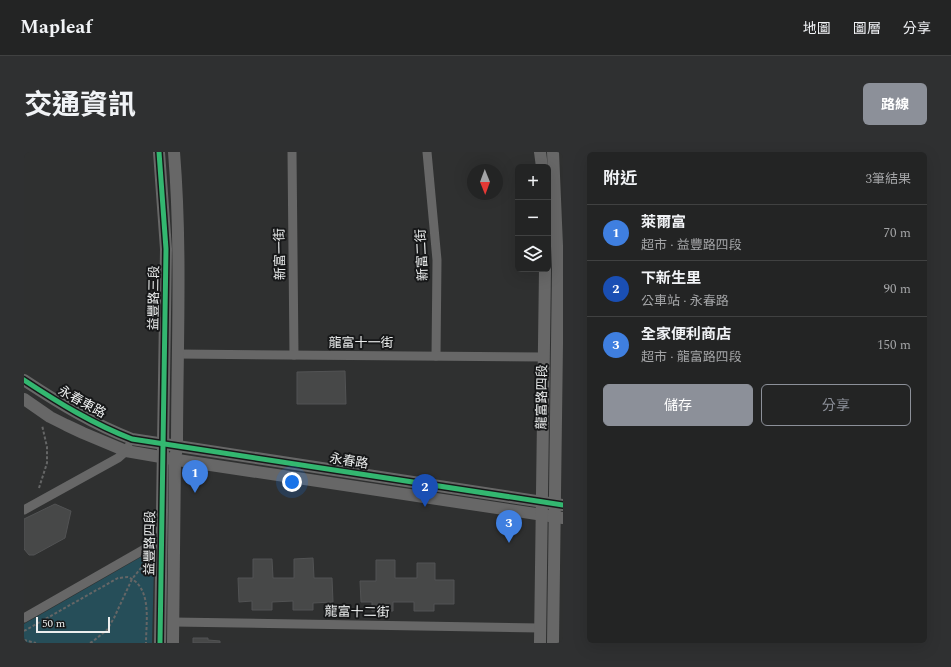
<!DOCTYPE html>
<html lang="zh-TW">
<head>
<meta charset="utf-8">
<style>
  :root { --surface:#232424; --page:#2f3031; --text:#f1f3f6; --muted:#a3a4a6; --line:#404141; --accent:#8c9099 }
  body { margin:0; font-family:Spectral,"Noto Sans TC",serif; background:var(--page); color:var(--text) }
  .controls { position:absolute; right:12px; top:12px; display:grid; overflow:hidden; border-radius:6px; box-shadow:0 4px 16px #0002 }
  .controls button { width:36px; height:36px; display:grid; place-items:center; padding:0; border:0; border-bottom:1px solid var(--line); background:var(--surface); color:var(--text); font:20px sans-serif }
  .compass { position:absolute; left:443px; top:12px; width:36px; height:36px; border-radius:50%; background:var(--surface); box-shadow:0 4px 16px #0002; rotate:179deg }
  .scale { position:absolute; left:12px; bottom:10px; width:74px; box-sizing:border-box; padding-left:4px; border:2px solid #eceeee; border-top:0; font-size:11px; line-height:14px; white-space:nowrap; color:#eceeee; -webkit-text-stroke:3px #171819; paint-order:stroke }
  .you { position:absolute; left:268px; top:330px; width:14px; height:14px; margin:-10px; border:3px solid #fff; border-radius:50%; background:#1a73e8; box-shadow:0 0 0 6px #1a73e833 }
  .badge { display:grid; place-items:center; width:26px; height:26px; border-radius:50%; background:var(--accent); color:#fff; font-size:13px; font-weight:700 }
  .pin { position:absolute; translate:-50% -33px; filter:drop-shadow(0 1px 2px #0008) }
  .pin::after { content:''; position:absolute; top:21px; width:14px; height:12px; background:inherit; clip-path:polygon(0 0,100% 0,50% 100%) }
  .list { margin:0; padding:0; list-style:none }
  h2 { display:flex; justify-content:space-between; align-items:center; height:52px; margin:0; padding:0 16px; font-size:17px }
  h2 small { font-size:13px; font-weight:400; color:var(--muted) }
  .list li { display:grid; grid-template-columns:26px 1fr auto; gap:12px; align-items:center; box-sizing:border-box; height:56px; padding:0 16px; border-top:1px solid var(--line) }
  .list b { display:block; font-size:15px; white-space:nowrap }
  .list p { margin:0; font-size:13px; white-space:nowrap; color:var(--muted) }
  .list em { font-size:13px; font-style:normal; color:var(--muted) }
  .actions { display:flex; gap:8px; padding:12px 16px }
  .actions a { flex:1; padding:9px 0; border:1px solid var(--accent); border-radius:6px; text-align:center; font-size:14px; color:var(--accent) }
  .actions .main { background:var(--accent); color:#fff }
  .icon { flex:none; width:22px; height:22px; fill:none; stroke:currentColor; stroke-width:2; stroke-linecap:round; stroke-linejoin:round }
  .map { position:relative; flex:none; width:539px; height:491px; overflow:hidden; border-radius:6px }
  header { display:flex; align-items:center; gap:24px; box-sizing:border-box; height:56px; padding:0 20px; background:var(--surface); border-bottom:1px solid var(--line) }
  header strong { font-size:19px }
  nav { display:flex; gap:22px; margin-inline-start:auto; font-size:14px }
  .intro { display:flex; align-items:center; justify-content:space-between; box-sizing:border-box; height:96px; padding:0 24px }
  h1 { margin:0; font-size:28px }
  .button { padding:10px 18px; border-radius:6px; background:var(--accent); color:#fff; font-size:14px; font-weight:700 }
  main { display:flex; gap:24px; padding:0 24px }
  aside { flex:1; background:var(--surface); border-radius:6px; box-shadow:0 4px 16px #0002 }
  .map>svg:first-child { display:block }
  .green { fill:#264e59 }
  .building { fill:#474848; stroke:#525354 }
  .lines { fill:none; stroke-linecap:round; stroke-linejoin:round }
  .path { stroke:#656666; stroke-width:2; stroke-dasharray:3 2; stroke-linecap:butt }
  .minor { stroke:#676767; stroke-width:9 }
  .tertiary { stroke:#676767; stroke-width:12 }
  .cycleway-casing { stroke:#171819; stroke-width:8 }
  .cycleway { stroke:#33b770; stroke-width:5 }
  .labels { text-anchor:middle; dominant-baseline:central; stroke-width:4; stroke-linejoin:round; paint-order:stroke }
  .street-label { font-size:13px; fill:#eceeee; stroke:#171819 }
</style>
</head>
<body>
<header>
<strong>Mapleaf</strong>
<nav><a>地圖</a><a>圖層</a><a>分享</a></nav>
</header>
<div class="intro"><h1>交通資訊</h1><a class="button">路線</a></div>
<main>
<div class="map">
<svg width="539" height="491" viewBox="0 0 539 491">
  <rect width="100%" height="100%" fill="#2f3030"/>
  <!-- green -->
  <path class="green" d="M117 405C122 405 124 406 129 408L130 413 128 491H0V472Z"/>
  <!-- building -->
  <g class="building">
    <path d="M321 219 322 252H273V220Z"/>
    <path d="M31 352 47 359 41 386 10 403H5L0 397V367Z"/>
    <path d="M289 406 290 426H308L309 450 289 451V458H269V449L248 450V458H228V449L215 450 214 426H229V407H248L249 426H270V407Z"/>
    <path d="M352 408H371V426H393V411H411V428H430V452H410V459H390V450H369V459H348V450H337L336 429H352Z"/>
    <path d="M169 486H184V488L196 489V491H169Z"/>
  </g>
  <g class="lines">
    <!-- path -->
    <g class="path">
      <path d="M15 336 23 311V295L18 273"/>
      <path d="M0 479 94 426C97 426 101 425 104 425 107 426 109 428 112 430 127 444 122 472 122 491"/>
      <path d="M0 488 12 491"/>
      <path d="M66 491 68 490 83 478 90 466 108 427 126 405"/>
    </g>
    <!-- minor -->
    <g class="minor">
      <path d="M268 0 270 203"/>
      <path d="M403 0 413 108 412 204"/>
      <path d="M153 202 520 205"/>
      <path d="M0 358 94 306 102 299 104 295"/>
      <path d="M0 466 126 394H137"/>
      <path d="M149 470 516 476"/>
    </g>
    <!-- tertiary -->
    <g class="tertiary">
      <path d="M135 0 142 97 136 491"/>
      <path d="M516 0 518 15"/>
      <path d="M0 228C35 251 69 272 108 287L539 353"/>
      <path d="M0 247 26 265 42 273 59 281 102 299 160 309 539 366"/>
      <path d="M149 491 151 308 153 294C153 196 158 98 150 0"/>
      <path d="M516 491 521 117"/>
      <path d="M529 491 534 117 529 0"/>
    </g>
    <!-- cycleway casing -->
    <g class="cycleway-casing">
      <g id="cycleway">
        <path d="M135 0 142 97 136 491"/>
        <path d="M0 228C35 251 69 272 108 287L539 353"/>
      </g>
    </g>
    <!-- cycleway -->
    <use href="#cycleway" class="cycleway"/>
  </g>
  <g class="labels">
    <!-- street labels -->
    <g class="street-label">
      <text transform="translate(256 102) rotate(-91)">新富一街</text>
      <text transform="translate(398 103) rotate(-93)">新富二街</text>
      <text transform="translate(130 146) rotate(-89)">益豐路三段</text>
      <text x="337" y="191">龍富十一街</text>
      <text transform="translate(518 245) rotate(-89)">龍富路四段</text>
      <text transform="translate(58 250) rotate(29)">永春東路</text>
      <text transform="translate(325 309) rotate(9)">永春路</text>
      <text transform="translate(126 391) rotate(-89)">益豐路四段</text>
      <text transform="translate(333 460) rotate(1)">龍富十二街</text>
    </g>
  </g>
</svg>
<div class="controls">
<button>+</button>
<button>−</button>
<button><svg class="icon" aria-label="layers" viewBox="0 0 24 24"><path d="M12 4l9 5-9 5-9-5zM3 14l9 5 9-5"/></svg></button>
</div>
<svg class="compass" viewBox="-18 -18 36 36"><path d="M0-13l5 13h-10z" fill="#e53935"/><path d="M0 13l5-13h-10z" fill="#a3a4a6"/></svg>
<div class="scale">50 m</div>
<div class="you"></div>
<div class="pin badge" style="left:171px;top:341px;background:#3f7fe0">1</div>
<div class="pin badge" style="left:401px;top:355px;background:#1a4fb4">2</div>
<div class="pin badge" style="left:485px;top:391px;background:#3f7fe0">3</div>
</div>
<aside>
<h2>附近<small>3筆結果</small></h2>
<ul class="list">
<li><span class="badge" style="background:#3f7fe0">1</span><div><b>萊爾富</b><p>超市 · 益豐路四段</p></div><em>70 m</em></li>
<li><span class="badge" style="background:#1a4fb4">2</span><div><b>下新生里</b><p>公車站 · 永春路</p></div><em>90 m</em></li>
<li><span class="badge" style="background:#3f7fe0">3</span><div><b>全家便利商店</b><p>超市 · 龍富路四段</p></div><em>150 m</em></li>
</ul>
<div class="actions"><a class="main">儲存</a><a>分享</a></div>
</aside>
</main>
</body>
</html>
